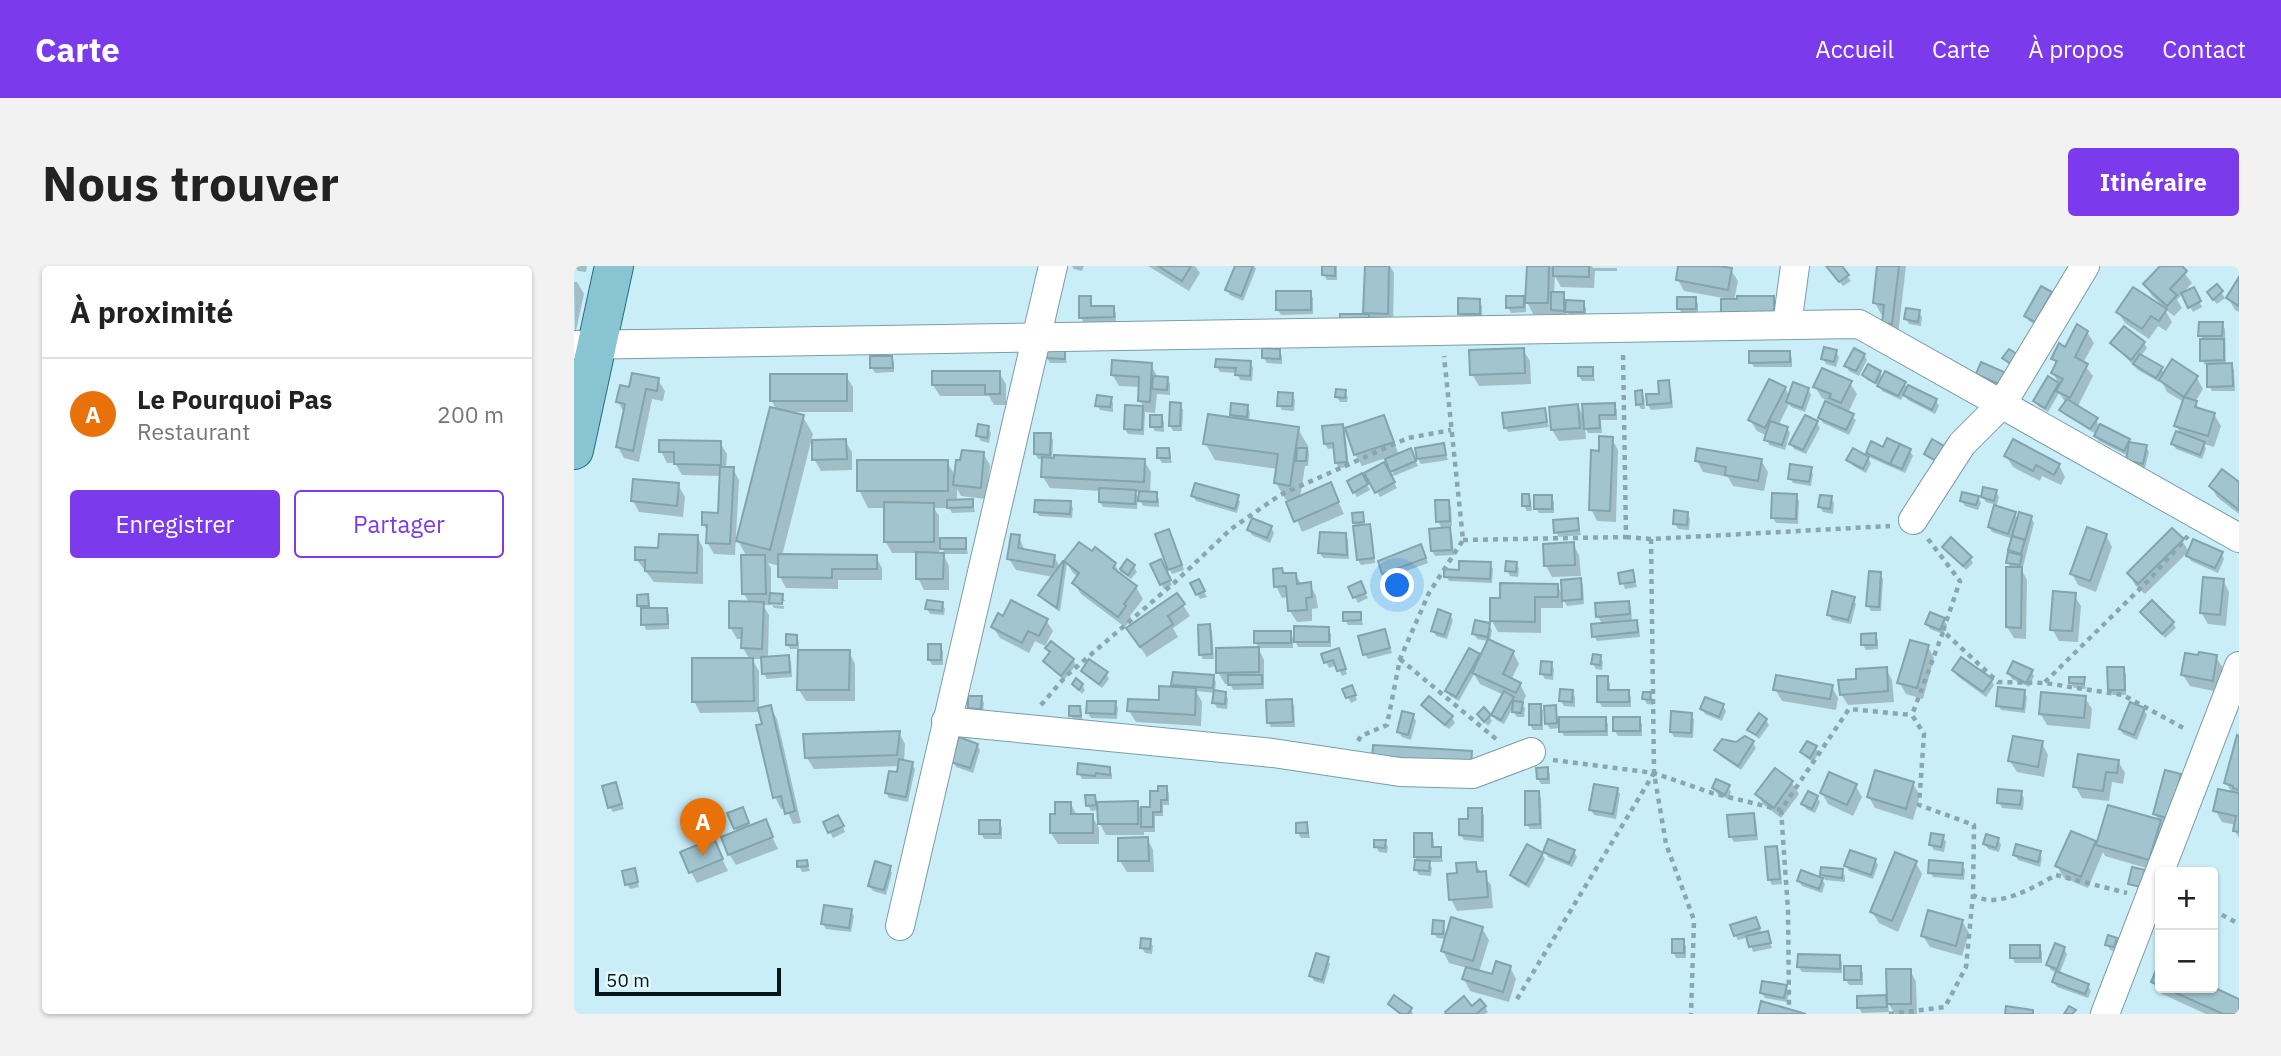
<!DOCTYPE html>
<html lang="fr">
<head>
<meta charset="utf-8">
<style>
  :root { --surface:#fff; --page:#f2f2f2; --text:#222; --muted:#767676; --line:#e0e0e0; --accent:#7c3aed }
  body { margin:0; font-family:"IBM Plex Sans",sans-serif; background:var(--page); color:var(--text) }
  .controls { position:absolute; right:21px; bottom:21px; display:grid; overflow:hidden; border-radius:7px; box-shadow:0 2px 5px #0004 }
  .controls button { width:63px; height:63px; display:grid; place-items:center; padding:0; border:0; border-bottom:2px solid var(--line); background:var(--surface); color:var(--text); font:35px sans-serif }
  .scale { position:absolute; left:21px; bottom:18px; width:186px; box-sizing:border-box; padding-left:7px; border:4px solid #081519; border-top:0; font-size:19px; line-height:24px; white-space:nowrap; color:#081519; -webkit-text-stroke:5px #e3f8fe; paint-order:stroke }
  .you { position:absolute; left:824px; top:320px; width:24px; height:24px; margin:-18px; border:5px solid #fff; border-radius:50%; background:#1a73e8; box-shadow:0 0 0 10px #1a73e833 }
  .badge { display:grid; place-items:center; width:46px; height:46px; border-radius:50%; background:var(--accent); color:#fff; font-size:23px; font-weight:700 }
  .pin { position:absolute; translate:-50% -58px; filter:drop-shadow(0 2px 4px #0008) }
  .pin::after { content:''; position:absolute; top:37px; width:24px; height:21px; background:inherit; clip-path:polygon(0 0,100% 0,50% 100%) }
  .list { margin:0; padding:0; list-style:none }
  h2 { display:flex; justify-content:space-between; align-items:center; height:91px; margin:0; padding:0 28px; font-size:30px }
  h2 small { font-size:23px; font-weight:400; color:var(--muted) }
  .list li { display:grid; grid-template-columns:46px 1fr auto; gap:21px; align-items:center; box-sizing:border-box; height:112px; padding:0 28px; border-top:2px solid var(--line) }
  .list b { display:block; font-size:26px; white-space:nowrap }
  .list p { margin:0; font-size:23px; white-space:nowrap; color:var(--muted) }
  .list em { font-size:23px; font-style:normal; color:var(--muted) }
  .actions { display:flex; gap:14px; padding:21px 28px }
  .actions a { flex:1; padding:16px 0; border:2px solid var(--accent); border-radius:7px; text-align:center; font-size:24px; color:var(--accent) }
  .actions .main { background:var(--accent); color:#fff }
  .map { position:relative; flex:none; width:1665px; height:748px; overflow:hidden; border-radius:7px }
  header { display:flex; align-items:center; gap:42px; box-sizing:border-box; height:98px; padding:0 35px; background:var(--accent); color:#fff }
  header strong { font-size:33px }
  nav { display:flex; gap:38px; margin-inline-start:auto; font-size:24px }
  .intro { display:flex; align-items:center; justify-content:space-between; box-sizing:border-box; height:168px; padding:0 42px }
  h1 { margin:0; font-size:49px }
  .button { padding:18px 32px; border-radius:7px; background:var(--accent); color:#fff; font-size:24px; font-weight:700 }
  main { display:flex; gap:42px; padding:0 42px }
  aside { flex:1; background:var(--surface); border-radius:7px; box-shadow:0 2px 5px #0004 }
  .map>svg:first-child { display:block }
  .shadow { fill:#0003 }
  .building { fill:#a1c4ce; stroke:#82a4ad; stroke-width:2 }
  .lines { fill:none; stroke-linecap:round; stroke-linejoin:round }
  .minor-casing { stroke:#7b9ca5; stroke-width:30 }
  .primary-casing { stroke:#286d7e; stroke-width:40 }
  .path { stroke:#8aa7af; stroke-width:4.5; stroke-dasharray:5 5; stroke-linecap:butt }
  .minor { stroke:#fff; stroke-width:28 }
  .primary { stroke:#88c4d2; stroke-width:38 }
</style>
</head>
<body>
<header>
<strong>Carte</strong>
<nav><a>Accueil</a><a>Carte</a><a>À propos</a><a>Contact</a></nav>
</header>
<div class="intro"><h1>Nous trouver</h1><a class="button">Itinéraire</a></div>
<main>
<aside>
<h2>À proximité<small></small></h2>
<ul class="list">
<li><span class="badge" style="background:#e8710a">A</span><div><b>Le Pourquoi Pas</b><p>Restaurant</p></div><em>200 m</em></li>
</ul>
<div class="actions"><a class="main">Enregistrer</a><a>Partager</a></div>
</aside>
<div class="map">
<svg width="1665" height="748" viewBox="0 0 1665 748">
  <rect width="100%" height="100%" fill="#caeef8"/>
  <!-- shadow -->
  <g class="shadow">
    <path d="M1 0H13L12 6 4 5Z"/>
    <path d="M498 0H510L508 5 500 3Z"/>
    <path d="M574 0H621L626 7 615 25Z"/>
    <path d="M662 0H680L682 3 669 35 656 29 653 24Z"/>
    <path d="M750 0H763V14H753L750 9Z"/>
    <path d="M792 0H816L820 7 819 59 797 58 791 46Z"/>
    <path d="M954 0H1018L1020 3V0V2H1043V5H1021L1020 22 987 21 981 10 980 28H989L992 36 1009 37 1012 42V51L996 50 992 43V50L959 48 953 36Z"/>
    <path d="M1103 0H1136L1157 4 1164 15 1160 35 1199 32 1206 43V59L1149 47V32L1110 25 1104 14 1106 1Z"/>
    <path d="M1253 0H1266L1277 15 1269 20Z"/>
    <path d="M1305 0H1332L1324 69 1310 57 1311 49 1307 48 1301 37Z"/>
    <path d="M1588 0H1605L1618 17 1603 34 1608 42 1600 50 1590 42 1598 56 1592 65 1584 60 1575 73 1551 57 1544 46 1588 42 1589 40 1578 30 1571 19Z"/>
    <path d="M1665 14V46L1661 44 1654 32Z"/>
    <path d="M0 16H3L10 28 1 69Z"/>
    <path d="M1643 20 1651 32 1643 38 1638 32Z"/>
    <path d="M1619 23 1628 41 1619 46 1609 28Z"/>
    <path d="M736 27 739 32V48L707 49 704 44Z"/>
    <path d="M1477 28 1480 33 1464 60 1455 55 1452 50Z"/>
    <path d="M516 31 519 42H539L542 47V56L510 57 507 51Z"/>
    <path d="M949 31 952 37V46L937 47 934 41Z"/>
    <path d="M1121 33 1124 38V48H1108L1105 42Z"/>
    <path d="M905 35 908 40V53H889L886 48Z"/>
    <path d="M1345 46 1348 51 1347 60 1335 58 1332 53Z"/>
    <path d="M1648 58 1651 63 1652 99H1657L1660 104 1661 125H1638L1635 120 1634 99H1631L1628 94 1630 75 1626 69Z"/>
    <path d="M1513 66 1520 77 1509 97 1519 110 1503 142 1522 154 1526 160 1555 175 1557 178 1572 181 1575 186 1571 202 1557 199 1554 190 1525 175 1520 167 1491 149 1488 144 1492 137 1485 127 1474 146 1464 140 1461 135 1475 113 1486 120 1479 107 1483 99 1479 93Z"/>
    <path d="M1538 77H1570L1573 82 1567 90 1587 103 1591 108 1623 112 1629 123 1621 136 1626 144 1640 148 1647 160 1640 181 1630 178 1632 183 1628 193 1602 183 1599 178 1608 169 1602 160 1610 136 1593 126 1587 114 1585 116 1564 104Z"/>
    <path d="M705 84 708 90V98L693 97 690 92Z"/>
    <path d="M949 84 956 95 957 118 905 120 898 108Z"/>
    <path d="M1262 86 1265 91 1262 101 1252 98 1249 93Z"/>
    <path d="M490 87 493 97H476L473 92Z"/>
    <path d="M1215 87 1218 92V101H1180L1177 96Z"/>
    <path d="M1290 89 1293 94 1285 110 1275 105 1272 100Z"/>
    <path d="M317 91 320 97V106L301 107 298 102Z"/>
    <path d="M676 97 679 102 678 115 666 114 663 107 646 106 643 101Z"/>
    <path d="M577 99 584 112H593L596 118V129L583 128 581 147 571 146 570 169 554 168 551 163 553 141H570L566 135V121L545 120 538 108Z"/>
    <path d="M1295 100 1306 107 1309 112 1330 117 1334 123 1362 135 1365 140 1361 148 1334 134 1330 128 1327 134 1308 125 1305 119 1293 114 1290 109Z"/>
    <path d="M1018 103 1021 115H1008L1005 110Z"/>
    <path d="M425 107 432 118V139H420L415 130H366L359 119Z"/>
    <path d="M1404 108H1429L1432 113 1428 122 1407 113Z"/>
    <path d="M272 110 279 121V146H215L229 151 239 168 208 290 302 291 308 302V314H264V323L212 322 206 311V300L194 297 197 302V329L208 330 211 335H198V339H189L195 349 194 392 214 390 217 396 218 411 193 413 190 408 189 393H178L185 405V444L196 441 203 453 227 557 219 558 212 542 207 543 201 531 186 446 126 447 120 435 176 394 169 382V373H163L156 361 175 337 170 327 173 291 163 273 203 145 198 135Z"/>
    <path d="M84 114 91 125 89 135 78 133 65 196 50 192 44 181 51 148 44 136 56 123Z"/>
    <path d="M1094 116 1097 122 1099 142 1077 144 1074 139 1087 129Z"/>
    <path d="M1276 117 1283 128 1274 147 1282 154 1275 169 1249 157 1246 152 1262 139 1248 132 1241 121Z"/>
    <path d="M1211 122 1216 131 1234 123 1237 129 1231 146 1217 141 1215 138 1204 160 1213 162 1216 167 1211 184 1195 179 1193 170 1183 165 1176 154Z"/>
    <path d="M771 126 774 131 773 136H766L763 131Z"/>
    <path d="M1067 126 1070 131 1071 143H1067L1064 138Z"/>
    <path d="M718 129 721 134 720 145 708 144 705 139Z"/>
    <path d="M536 132 539 137V146L526 144 523 139Z"/>
    <path d="M1040 138 1043 144V154H1027L1028 167H1014L1011 161 1012 173 985 175 978 164 1004 140 1011 153Z"/>
    <path d="M606 139 609 144 608 165H599L596 159Z"/>
    <path d="M673 140 676 146 675 156 724 163 734 180 735 189 734 200H731L726 232 756 218 770 248 728 266 715 235 712 234 702 217 704 203 641 194 631 177 660 153 657 149Z"/>
    <path d="M970 144 975 161 934 166 931 161Z"/>
    <path d="M587 151 590 156V166L581 165 578 160Z"/>
    <path d="M810 151 825 189 839 190 844 200 817 211 823 222 806 231 792 208 809 198 820 209 812 192 788 200 781 188Z"/>
    <path d="M1243 157 1246 162 1232 188 1220 183 1217 177Z"/>
    <path d="M768 160 771 164 775 201 765 202 762 197 761 182 754 183 751 178Z"/>
    <path d="M414 162 417 167 415 177 407 175 404 170Z"/>
    <path d="M476 169 479 174 478 198 570 195 577 206 576 228H582L585 233V241L569 240 566 234 567 226H561L564 231 563 243 529 241 526 236 527 225 476 222 469 211 470 193H464L461 187Z"/>
    <path d="M1038 173 1044 184 1042 256 1023 255 1017 243 1026 186Z"/>
    <path d="M271 175 278 186V204L247 205 240 193Z"/>
    <path d="M146 177 153 188 152 203H159L165 214 161 289 140 288 133 276 134 266 129 258 145 249 147 210 108 209 101 197H93L87 185Z"/>
    <path d="M869 179 874 194 847 198 844 193Z"/>
    <path d="M1310 183 1336 185 1339 190 1331 207 1297 192 1294 187Z"/>
    <path d="M594 184 598 197H588L585 192Z"/>
    <path d="M409 187 416 199 412 233 387 230 383 223V235H398L401 246 378 247 375 242H360L365 250V274H391L394 288H371L365 277V288H369L375 300V324H350L344 312V287H318L312 276V242H294L285 224 373 196 382 211Z"/>
    <path d="M1432 190 1485 199 1491 211 1487 219 1468 210 1466 215 1439 201Z"/>
    <path d="M1294 192 1297 197 1292 207 1278 199 1274 194Z"/>
    <path d="M1187 194 1194 206 1190 225 1159 220 1154 211 1129 206 1123 195Z"/>
    <path d="M1236 203 1239 208 1237 220 1219 217 1216 212Z"/>
    <path d="M788 210 796 224 783 231 775 216Z"/>
    <path d="M1665 218V248L1643 231 1637 220Z"/>
    <path d="M104 219 111 231 109 251 65 246 59 235Z"/>
    <path d="M1422 226 1425 231 1422 242 1440 247 1444 254 1457 251 1460 257 1448 305 1453 314 1452 373 1440 372 1433 361 1437 303 1434 296 1438 289 1436 284 1439 273 1418 266 1415 261 1422 239 1412 236 1409 231Z"/>
    <path d="M619 230 663 231 666 236 663 247 622 235Z"/>
    <path d="M954 230 957 235 958 245H953L950 240Z"/>
    <path d="M1222 230 1225 235 1224 258 1202 257 1199 252Z"/>
    <path d="M977 231 980 236V247H965L962 242Z"/>
    <path d="M1404 231 1407 237 1404 244 1391 240 1388 235Z"/>
    <path d="M1257 232 1260 237 1259 248 1249 246 1246 241Z"/>
    <path d="M874 235 877 241 878 260H873L878 268 880 289 861 290 858 285 868 263 864 255Z"/>
    <path d="M496 237 499 242 498 252 465 250 462 245Z"/>
    <path d="M788 247 792 261 795 260 798 265 801 297 787 299 784 294 783 262 780 257Z"/>
    <path d="M1113 248 1116 253 1115 264 1104 263 1101 257Z"/>
    <path d="M1003 254 1007 269 985 271 982 266Z"/>
    <path d="M697 261 700 267 696 277 678 269 675 264Z"/>
    <path d="M771 268 774 274 775 293 749 292 746 287Z"/>
    <path d="M1532 269 1538 281 1522 326 1504 319 1498 308Z"/>
    <path d="M123 270 129 282V318L80 316 62 293Z"/>
    <path d="M598 270 610 304 598 308 595 303Z"/>
    <path d="M445 271 451 285 480 290 486 301 505 278 541 299 545 306 554 296 560 301 563 306 557 313 547 306 545 308 562 321 569 333 556 350 557 353 551 361 507 328 500 317 504 311 499 307 493 297 486 346 469 334 466 329 479 311 442 304 435 293Z"/>
    <path d="M1608 274 1615 286 1647 287 1650 293 1644 307 1617 295 1613 287 1571 328 1561 319 1555 307Z"/>
    <path d="M999 278 1005 289 1007 310 978 311 972 300Z"/>
    <path d="M1370 281 1396 292 1399 297 1392 304Z"/>
    <path d="M850 285 854 297 813 312 810 307Z"/>
    <path d="M586 295 598 319 590 323 578 299Z"/>
    <path d="M942 297 945 303 944 311 936 310 933 304Z"/>
    <path d="M916 298 919 303 918 317 875 315 872 310Z"/>
    <path d="M1058 306 1063 321 1051 323 1046 308Z"/>
    <path d="M721 308 728 319 736 318 742 330 744 342 738 343V355L723 356 716 345 715 331 708 332 702 320 710 309Z"/>
    <path d="M1306 308 1309 313 1307 345H1297L1294 340Z"/>
    <path d="M1006 314 1009 319 1010 338 993 340 989 333V342H967V367L924 366 918 355 928 333 983 319 990 332Z"/>
    <path d="M1649 314 1655 326 1652 360 1634 358 1627 346Z"/>
    <path d="M624 315 633 331 626 333 618 318Z"/>
    <path d="M786 317 794 332 784 337 776 322Z"/>
    <path d="M1500 329 1507 340 1504 376 1485 375 1478 363Z"/>
    <path d="M73 330 76 344 92 343 95 349V363L72 364 65 340Z"/>
    <path d="M603 330 616 350 599 362 604 371 573 391 561 374Z"/>
    <path d="M1279 333 1282 338 1277 358 1258 354 1255 348Z"/>
    <path d="M1054 336 1057 342 1058 356H1062L1065 361 1066 371 1023 375 1020 370 1029 359 1024 351 1023 339Z"/>
    <path d="M368 337 371 343 370 349 356 348 353 343Z"/>
    <path d="M198 339 210 340V343L200 342Z"/>
    <path d="M786 347 789 359H774L771 354Z"/>
    <path d="M1568 347 1599 357 1602 362 1591 372Z"/>
    <path d="M876 349 879 354 873 373 862 370 859 364Z"/>
    <path d="M430 352 472 354 479 365 471 380 461 375 455 387 426 372 419 361Z"/>
    <path d="M1370 354 1373 359 1369 368 1356 363 1353 358Z"/>
    <path d="M915 359 918 364 916 376 939 386 945 398 937 414 946 418 952 430 948 438 951 442 950 451H943L938 443 930 458 922 454 919 449 930 429 906 418 900 408 885 435 876 430 873 425 905 389 906 392 914 375 903 373 900 368Z"/>
    <path d="M635 360 638 365 640 393H629L626 388Z"/>
    <path d="M754 363 757 368V381H724L721 375Z"/>
    <path d="M810 365 818 387 794 393 791 388Z"/>
    <path d="M716 366 719 372V382H685L682 377Z"/>
    <path d="M1301 369 1304 374V383L1292 384 1289 379Z"/>
    <path d="M222 370 225 376V383H216L213 378Z"/>
    <path d="M366 380 369 385V399H358L355 393Z"/>
    <path d="M1354 381 1360 392 1349 433 1332 428 1325 416Z"/>
    <path d="M473 382 499 394 502 399 490 414 471 395 477 388Z"/>
    <path d="M684 382 690 394V423L659 424 656 418H651L644 406Z"/>
    <path d="M275 386 281 398V435H232L225 424Z"/>
    <path d="M749 389 767 390 773 408 768 410 763 399 755 402Z"/>
    <path d="M1026 391 1029 396 1028 404 1022 403 1019 398Z"/>
    <path d="M1642 391 1649 402 1644 426 1616 420 1609 409Z"/>
    <path d="M977 398 980 403 979 414 971 413 968 408Z"/>
    <path d="M1312 403 1318 414 1320 436 1274 439 1267 428 1284 415Z"/>
    <path d="M1549 403 1552 408V429H1539L1536 424Z"/>
    <path d="M1380 404 1417 414 1420 419 1412 431 1383 410Z"/>
    <path d="M509 405 532 407 535 413 528 422 512 410Z"/>
    <path d="M1457 405 1460 410 1455 421 1438 413 1435 407Z"/>
    <path d="M639 411 642 416 641 426 651 427 654 433 653 443 643 442 640 436 641 427 622 425 628 436 627 460 562 456 555 445 587 436 602 423 599 419Z"/>
    <path d="M1033 412 1036 417V425H1054L1057 431V441H1028L1025 435Z"/>
    <path d="M1510 413 1512 423 1500 422 1497 417Z"/>
    <path d="M500 418 508 419 511 424 508 428Z"/>
    <path d="M1258 421 1264 432 1262 444 1208 435 1201 423Z"/>
    <path d="M780 426 783 434 777 437 774 431Z"/>
    <path d="M998 426 1001 431V441L990 440 987 435Z"/>
    <path d="M1450 426 1453 431 1451 447 1427 444 1424 439Z"/>
    <path d="M1076 428 1079 433V439L1073 438 1070 433Z"/>
    <path d="M407 432 410 437 409 447H399L396 442Z"/>
    <path d="M855 432 878 452 881 457 875 463 852 444 849 439Z"/>
    <path d="M1511 432 1518 443 1516 463 1473 459 1466 447Z"/>
    <path d="M717 434 720 440 721 461H697L694 456Z"/>
    <path d="M541 437 544 442 543 453 517 452 514 447Z"/>
    <path d="M966 439 969 445V464H959L956 459Z"/>
    <path d="M1149 440 1152 445 1148 455 1131 448 1128 443Z"/>
    <path d="M505 441 509 455H500L497 450Z"/>
    <path d="M981 441 984 453H1031L1034 458V470H990L987 462 976 463 973 458Z"/>
    <path d="M1570 444 1573 449 1563 474 1549 468 1546 463Z"/>
    <path d="M1117 448 1120 454 1119 472 1100 471 1097 466Z"/>
    <path d="M839 449 842 455 837 474 828 471 825 466Z"/>
    <path d="M915 450 918 455 914 460 908 453Z"/>
    <path d="M1065 453 1068 458V470H1044L1041 465Z"/>
    <path d="M1192 454 1195 459 1185 473 1175 464Z"/>
    <path d="M325 467 331 478 330 496 338 498 341 503 334 536 315 532 312 526 324 508 326 500 240 503 233 492Z"/>
    <path d="M1171 472 1179 477 1182 482 1167 504 1145 489 1142 484 1163 478Z"/>
    <path d="M1665 472V572L1661 565 1662 559 1648 556 1641 544 1658 527 1652 517Z"/>
    <path d="M1468 477 1474 489 1470 511 1443 506 1436 495Z"/>
    <path d="M403 479 406 484 399 507 382 501 379 495Z"/>
    <path d="M1241 481 1245 487 1239 496 1231 491 1228 486Z"/>
    <path d="M1544 495 1551 507 1549 518 1538 516 1535 535 1508 532 1501 520Z"/>
    <path d="M535 502 538 508V513H508L505 507Z"/>
    <path d="M973 503 976 508V518H967L964 513Z"/>
    <path d="M1202 504 1218 517 1225 528 1207 552 1190 539 1183 528Z"/>
    <path d="M1606 509 1613 521 1582 605 1531 590 1529 586 1514 622 1490 612 1483 600 1521 577 1524 581 1536 541 1585 555 1581 548Z"/>
    <path d="M41 518 50 543 39 546 36 541Z"/>
    <path d="M1339 518 1346 529 1339 554 1301 542 1295 531Z"/>
    <path d="M1281 519 1288 531 1279 550 1254 538 1248 527Z"/>
    <path d="M1154 521 1157 526 1154 533 1143 528 1140 522Z"/>
    <path d="M592 522 595 527V539H589V550H581V566H570V569H532L526 558 525 544 517 545 514 539 521 530 524 537H563L569 547 577 542 586 526Z"/>
    <path d="M1043 523 1046 528 1042 553 1020 549 1017 544Z"/>
    <path d="M964 526 967 532 968 563H956L953 558Z"/>
    <path d="M1447 527 1450 532 1449 544 1428 542 1425 536Z"/>
    <path d="M1243 531 1246 536 1241 547 1232 543 1229 538Z"/>
    <path d="M496 537 503 549 518 550 525 562V578H484L477 567 483 550Z"/>
    <path d="M907 544 910 549V576L890 574 887 569 896 554Z"/>
    <path d="M171 548 176 561 191 556 204 583 162 599 155 588 164 566 161 562Z"/>
    <path d="M1179 549 1182 554 1184 574 1160 576 1157 571Z"/>
    <path d="M267 556 271 566 259 572 251 557Z"/>
    <path d="M425 556 428 561V573H410L407 567Z"/>
    <path d="M732 558 736 572H727L724 567Z"/>
    <path d="M857 569 860 574V583H866L869 596H854L858 602 857 610 845 609 842 604 844 596 841 591Z"/>
    <path d="M1369 571 1372 576 1370 586 1360 584 1357 579Z"/>
    <path d="M573 572 579 584 580 606H553L546 595Z"/>
    <path d="M1424 573 1427 579 1425 586 1414 583 1411 578Z"/>
    <path d="M139 574 154 605 123 617 117 606Z"/>
    <path d="M811 576 814 581 813 587 805 586 802 581Z"/>
    <path d="M1202 582 1205 587 1208 618 1198 619 1195 613Z"/>
    <path d="M1000 585 1003 591 998 601 974 591 971 586Z"/>
    <path d="M1465 586 1468 592 1466 601 1444 594 1441 589Z"/>
    <path d="M968 588 971 593 955 622 941 614 938 609Z"/>
    <path d="M1301 594 1304 599 1299 613 1275 605 1272 600Z"/>
    <path d="M232 596 236 605 228 606 225 600Z"/>
    <path d="M1342 597 1348 608 1324 666 1305 657 1298 646Z"/>
    <path d="M901 598 917 619 919 642 883 645 877 633 885 609Z"/>
    <path d="M1388 599 1391 604 1390 614 1359 611 1356 606Z"/>
    <path d="M315 601 318 607 312 629 299 625 296 620Z"/>
    <path d="M60 604 65 621 56 623 53 618Z"/>
    <path d="M1268 605 1271 610V616L1251 614 1248 609Z"/>
    <path d="M1228 606 1250 614H1248L1251 618 1248 627 1228 620 1225 615Z"/>
    <path d="M276 644 280 650 277 666 252 663 249 658Z"/>
    <path d="M1388 655 1395 667 1388 690 1356 681 1349 670Z"/>
    <path d="M869 656 873 672 908 662 915 674 905 706 919 711 936 701 942 713 935 736 896 725 890 713 893 702 875 697 869 685 872 673 863 672 860 667Z"/>
    <path d="M1185 659 1188 669 1193 667 1198 682 1179 686 1175 671 1164 674 1161 669Z"/>
    <path d="M1542 673 1545 678 1543 686 1536 684 1533 678Z"/>
    <path d="M576 675 579 680 578 688 571 687 568 682Z"/>
    <path d="M1109 675 1112 680V692H1102L1099 686Z"/>
    <path d="M1465 680 1468 686V697H1441L1438 692Z"/>
    <path d="M1490 683 1493 688 1485 709 1514 720 1517 725 1514 732 1483 721 1480 716 1483 707 1477 704 1474 699Z"/>
    <path d="M1265 691 1268 696V707L1228 706 1225 701Z"/>
    <path d="M753 693 756 698 750 718 740 715 737 709Z"/>
    <path d="M1586 700V722H1636L1665 748H1632L1586 727 1579 716Z"/>
    <path d="M1286 702 1289 707V719H1275L1272 714Z"/>
    <path d="M1336 704 1342 716 1343 748H1321L1314 737 1315 746 1288 747 1285 742 1311 730 1315 736Z"/>
    <path d="M1211 721 1215 726 1213 736 1191 732 1188 727Z"/>
    <path d="M816 738 837 743 839 748H825Z"/>
    <path d="M911 741 914 746 911 748H874Z"/>
  </g>
  <!-- building -->
  <g class="building">
    <path d="M584 0H617L608 15Z"/>
    <path d="M661 0H679L667 30 651 24Z"/>
    <path d="M748 0H761V10L748 9Z"/>
    <path d="M791 0H815L814 48 789 47Z"/>
    <path d="M953 0H975L974 37H951Z"/>
    <path d="M979 0H1015V11L979 10Z"/>
    <path d="M1104 0H1145L1158 2 1154 24 1102 14Z"/>
    <path d="M1252 0H1268L1275 9 1265 16Z"/>
    <path d="M1303 0H1325L1318 58 1308 57 1310 39 1299 37Z"/>
    <path d="M1586 0H1608L1613 5 1596 23 1603 29 1593 40 1569 18Z"/>
    <path d="M1665 11V40L1652 32Z"/>
    <path d="M1643 18 1649 25 1639 34 1633 26Z"/>
    <path d="M1467 20 1478 26 1461 56 1450 50Z"/>
    <path d="M1559 21 1593 43 1585 55 1577 50 1568 63 1542 46Z"/>
    <path d="M1620 21 1627 35 1614 42 1607 27Z"/>
    <rect x="702" y="25" width="35" height="19"/>
    <path d="M977 26H990V45L977 44Z"/>
    <path d="M505 30H517V40H540V51L505 52Z"/>
    <path d="M932 30H950V41L932 42Z"/>
    <path d="M1163 30H1200V48L1147 47V33H1163Z"/>
    <rect x="1103" y="31" width="19" height="12"/>
    <path d="M884 32 906 33V48H884Z"/>
    <path d="M992 34 1010 35V46H991Z"/>
    <path d="M1332 42 1346 44 1344 56 1330 53Z"/>
    <path d="M766 48H795V64L766 65Z"/>
    <path d="M1625 56H1649L1648 70H1624Z"/>
    <path d="M1503 58 1514 65 1501 91 1514 98 1496 132 1482 125 1489 113 1477 107 1483 95 1477 93 1485 77 1491 81Z"/>
    <path d="M1550 60 1571 76 1557 94 1536 77Z"/>
    <path d="M1626 73H1650V94L1626 95Z"/>
    <path d="M1250 81 1263 84 1260 96 1247 93Z"/>
    <path d="M688 82 706 83V93L688 92Z"/>
    <path d="M950 82 951 107 896 109 895 84Z"/>
    <path d="M1280 82 1291 88 1282 105 1270 100Z"/>
    <path d="M1435 83 1443 88 1437 98 1428 92Z"/>
    <path d="M472 84 491 85V93L472 92Z"/>
    <path d="M1175 85H1216V96L1175 97Z"/>
    <path d="M1566 88 1589 101 1582 112 1559 98Z"/>
    <path d="M296 90H318L319 102H296Z"/>
    <path d="M642 93 677 95 676 110 661 109 662 102 641 101Z"/>
    <path d="M1598 93 1624 110 1610 131 1585 114Z"/>
    <path d="M538 94 578 97 576 136 564 135 565 111 537 109Z"/>
    <path d="M1407 96 1430 106 1425 118 1402 108Z"/>
    <path d="M1658 97 1659 120 1633 121V98Z"/>
    <path d="M1294 98 1307 105 1301 117 1288 109Z"/>
    <rect x="1004" y="101" width="15" height="9"/>
    <path d="M1248 102 1278 115 1267 137 1255 132 1257 128 1239 121Z"/>
    <path d="M358 105H426V128H411V119H358Z"/>
    <path d="M1311 105 1332 116 1324 130 1303 120Z"/>
    <path d="M58 107 85 112 83 125 72 123 59 185 42 181 51 138 42 136 46 119 55 121Z"/>
    <rect x="196" y="108" width="77" height="27"/>
    <path d="M579 110 594 111 593 124 578 123Z"/>
    <path d="M1474 110 1485 117 1471 142 1459 135Z"/>
    <path d="M1195 113 1212 121 1191 162 1174 154Z"/>
    <path d="M1095 114 1097 137 1073 139 1072 128H1085L1084 115Z"/>
    <path d="M1219 116 1235 122 1228 142 1212 136Z"/>
    <path d="M1334 119 1363 133 1358 144 1329 129Z"/>
    <path d="M762 123 772 124 771 132 761 131Z"/>
    <path d="M1068 124 1069 138 1062 139 1061 125Z"/>
    <path d="M704 126 719 127 718 140H703Z"/>
    <path d="M523 129 538 131 536 141 521 140Z"/>
    <path d="M1610 131 1623 135 1621 141 1641 147 1634 170 1600 160Z"/>
    <path d="M1493 133 1524 152 1516 163 1485 144Z"/>
    <path d="M1251 135 1280 148 1272 164 1244 152Z"/>
    <path d="M596 136 607 137 606 160H595Z"/>
    <path d="M657 137 674 139 673 151 656 149Z"/>
    <path d="M1041 137V149H1025L1026 162 1010 163 1008 138Z"/>
    <path d="M1004 138 1006 162 977 164 975 141Z"/>
    <path d="M551 139 569 140 568 164 550 163Z"/>
    <path d="M196 141 230 149 196 284 162 275Z"/>
    <path d="M971 142 973 156 930 162 928 147Z"/>
    <path d="M634 148 725 161 716 220 700 217 704 188 629 178Z"/>
    <rect x="576" y="149" width="12" height="12"/>
    <path d="M810 149 820 176 780 189 771 162Z"/>
    <path d="M1231 149 1244 155 1229 184 1215 178Z"/>
    <path d="M1196 155 1214 161 1208 179 1190 174Z"/>
    <path d="M404 158 415 160 413 172 402 170Z"/>
    <path d="M769 158 773 196 761 197 759 177 750 178 748 160Z"/>
    <path d="M1526 158 1556 173 1550 185 1520 170Z"/>
    <path d="M1602 165 1631 176 1626 189 1597 178Z"/>
    <path d="M460 167H477L476 189 460 188Z"/>
    <path d="M1025 170 1039 171 1036 245 1015 244 1017 184 1025 185Z"/>
    <path d="M1313 172 1326 178 1316 198 1292 187 1297 175 1309 181Z"/>
    <path d="M272 173 273 193 238 194V174Z"/>
    <path d="M1358 173 1372 181 1364 196 1350 188Z"/>
    <path d="M1439 173 1486 198 1480 209 1462 199 1459 205 1430 190Z"/>
    <path d="M85 174 147 175V199L100 198V186H85Z"/>
    <path d="M1555 176 1573 179 1569 198 1552 194Z"/>
    <path d="M870 177 872 189 843 193 841 182Z"/>
    <path d="M1326 178 1337 183 1328 203 1316 198Z"/>
    <path d="M583 182H595L596 192H583Z"/>
    <path d="M723 182H733L732 195H722Z"/>
    <path d="M837 182 842 195 816 206 811 193Z"/>
    <path d="M1123 182 1188 193 1184 215 1151 209 1152 201 1121 195Z"/>
    <path d="M1279 182 1295 191 1289 203 1272 194Z"/>
    <path d="M388 184 410 186 407 222 379 219 382 194H386Z"/>
    <path d="M480 189 571 193 570 216 467 211 468 191 480 192Z"/>
    <rect x="283" y="194" width="91" height="31"/>
    <path d="M810 196 821 216 801 227 790 207Z"/>
    <path d="M1216 198 1238 201 1235 216 1214 213Z"/>
    <path d="M146 201H160L156 278 132 277 133 259H128V246L144 247Z"/>
    <path d="M1648 203 1665 216V244L1635 220Z"/>
    <path d="M788 207 794 218 779 227 773 215Z"/>
    <path d="M59 213 105 217 103 240 57 235Z"/>
    <path d="M757 216 765 236 720 256 712 236Z"/>
    <path d="M621 217 665 229 661 243 617 230Z"/>
    <path d="M1409 221 1423 224 1420 235 1407 231Z"/>
    <path d="M525 222 562 224 561 238 525 236Z"/>
    <path d="M565 225 583 226V236L564 235Z"/>
    <path d="M1388 226 1405 230 1402 239 1386 235Z"/>
    <path d="M1198 227 1223 228 1222 253 1197 252Z"/>
    <path d="M948 228H955L956 240H948Z"/>
    <rect x="960" y="229" width="18" height="14"/>
    <path d="M1246 229 1258 230 1256 243 1244 241Z"/>
    <path d="M399 233V241L373 242V234Z"/>
    <path d="M461 234 497 235 496 248 460 246Z"/>
    <path d="M861 234H875L876 255 862 256Z"/>
    <path d="M310 236 360 237V276H310Z"/>
    <path d="M1420 239 1442 246 1434 268 1414 261Z"/>
    <path d="M1100 244 1114 246 1113 259 1099 258Z"/>
    <path d="M789 246 790 256 779 257 778 247Z"/>
    <path d="M1445 246 1458 250 1451 274 1438 270Z"/>
    <path d="M678 252 698 260 693 272 673 264Z"/>
    <path d="M1004 252 1005 264 980 267 979 254Z"/>
    <path d="M796 258 800 292 783 294 779 260Z"/>
    <path d="M876 261 878 284 857 285 855 263Z"/>
    <path d="M1513 261 1533 268 1516 315 1496 308Z"/>
    <path d="M1598 262 1610 273 1564 318 1553 307Z"/>
    <path d="M595 263 608 299 594 304 581 268Z"/>
    <path d="M746 266 772 267 773 289 744 287Z"/>
    <path d="M85 268 124 269 123 307 71 305V294H61V281L84 282Z"/>
    <path d="M437 268 446 269 444 282 481 289 479 301 433 293Z"/>
    <path d="M1438 270 1451 274 1447 288 1434 284Z"/>
    <path d="M1377 271 1398 291 1389 300 1368 281Z"/>
    <rect x="366" y="272" width="26" height="11"/>
    <path d="M1619 273 1649 286 1641 302 1612 290Z"/>
    <path d="M505 276 518 285 521 281 542 297 539 302 563 320 550 338 552 340 544 351 498 317 505 307 490 295Z"/>
    <path d="M1000 276 1001 299 970 300 969 278Z"/>
    <path d="M847 278 852 292 808 308 804 295Z"/>
    <path d="M342 286 370 287 369 313H342Z"/>
    <path d="M1434 286 1448 289 1446 299 1432 297Z"/>
    <path d="M204 288 303 289V303H258V312L204 311Z"/>
    <path d="M167 289H191L192 328H168Z"/>
    <path d="M553 293 561 299 554 309 546 303Z"/>
    <path d="M587 293 597 314 586 319 576 298Z"/>
    <path d="M489 295H490L483 342 464 329Z"/>
    <path d="M885 295 917 296 916 313 870 311V303L885 304Z"/>
    <path d="M932 295 943 296 942 306 931 305Z"/>
    <path d="M1432 301H1448L1447 362 1432 361Z"/>
    <path d="M708 302 709 307H722L723 318 737 316 738 331 732 332 733 344 714 345 712 320 700 321 699 303Z"/>
    <path d="M1059 304 1061 316 1046 318 1044 307Z"/>
    <path d="M1295 305 1307 306 1305 341 1292 340Z"/>
    <path d="M1629 311 1650 313 1646 349 1626 347Z"/>
    <path d="M1007 312 1008 333 988 335 987 314Z"/>
    <path d="M625 313 631 325 622 329 616 317Z"/>
    <path d="M787 315 792 327 779 332 774 321Z"/>
    <path d="M926 317 984 318V331H961V356L916 355V332H926Z"/>
    <path d="M1258 325 1281 331 1274 354 1253 349Z"/>
    <path d="M1479 325 1502 327 1498 365 1476 364Z"/>
    <path d="M196 327 209 328 208 338 195 337Z"/>
    <path d="M603 327 611 338 594 350 599 358 566 381 552 362Z"/>
    <path d="M74 328 75 340H63V329Z"/>
    <path d="M353 334 369 336 368 345 351 343Z"/>
    <path d="M437 334 474 353 465 370 454 365 448 377 417 361 424 347 429 350Z"/>
    <path d="M1578 334 1600 356 1588 368 1566 346Z"/>
    <path d="M155 335 190 336 188 383 167 382 168 362H155Z"/>
    <path d="M1055 335 1056 348 1022 351 1021 337Z"/>
    <path d="M67 342H93L94 358 67 359Z"/>
    <path d="M864 343 877 348 870 369 857 365Z"/>
    <path d="M769 346H787V354L769 355Z"/>
    <path d="M1356 346 1371 352 1366 364 1351 358Z"/>
    <path d="M901 354 916 357 914 371 898 368Z"/>
    <path d="M1063 354 1064 366 1018 371 1017 358Z"/>
    <path d="M636 358 638 388 625 389 624 359Z"/>
    <path d="M720 360 755 361V376H720Z"/>
    <path d="M811 363 816 382 789 389 784 370Z"/>
    <rect x="680" y="365" width="37" height="12"/>
    <path d="M1302 367V379H1287V368Z"/>
    <path d="M212 368 223 369V379H212Z"/>
    <path d="M914 373 940 385 929 408 947 417 942 427 898 407Z"/>
    <path d="M1336 374 1355 379 1343 422 1323 417Z"/>
    <path d="M477 375 500 393 487 410 469 395 476 386 471 382Z"/>
    <rect x="354" y="378" width="13" height="16"/>
    <path d="M685 381V406L642 407V382Z"/>
    <path d="M765 382 772 403 763 405 759 394 750 397 747 388Z"/>
    <path d="M895 382 906 388 882 431 871 425Z"/>
    <path d="M224 384H276L275 424H223Z"/>
    <path d="M1625 386 1643 389 1639 415 1607 409 1611 387 1624 389Z"/>
    <path d="M1019 388 1027 389 1026 399 1017 398Z"/>
    <path d="M215 389 216 406 188 408 187 391Z"/>
    <path d="M1387 391 1419 413 1409 426 1378 404Z"/>
    <path d="M118 392H179L180 435 118 436Z"/>
    <path d="M515 393 534 406 525 418 507 405Z"/>
    <path d="M967 395 978 396 977 409 966 408Z"/>
    <path d="M1439 395 1459 404 1452 417 1433 407Z"/>
    <path d="M1313 401 1314 425 1266 429 1264 414 1282 413V403Z"/>
    <path d="M1533 401H1550L1551 424H1534Z"/>
    <path d="M599 406 640 409 639 422 597 419Z"/>
    <path d="M654 409H688V418L654 419Z"/>
    <path d="M1202 409 1259 419 1256 433 1199 424Z"/>
    <path d="M1023 410H1034V424H1055V436H1023Z"/>
    <path d="M1495 411H1511L1510 418 1495 417Z"/>
    <path d="M502 412 509 418 505 424 498 418Z"/>
    <path d="M778 419 782 429 772 432 768 423Z"/>
    <path d="M585 420 622 422 621 449 553 445 554 433 585 434Z"/>
    <path d="M1424 421 1451 424 1449 443 1422 440Z"/>
    <path d="M986 423 999 424 998 436 985 435Z"/>
    <path d="M640 424 652 426 651 438 638 437Z"/>
    <path d="M930 425 940 431 927 454 917 449Z"/>
    <path d="M1069 426H1077L1076 434 1068 433Z"/>
    <path d="M1467 426 1512 430 1510 452 1465 448Z"/>
    <path d="M394 430H408L407 443 394 442Z"/>
    <path d="M855 430 879 450 871 459 847 439Z"/>
    <path d="M1131 431 1150 438 1145 451 1126 443Z"/>
    <path d="M718 433 719 456 693 457 692 434Z"/>
    <path d="M513 435H542L541 448 512 447Z"/>
    <path d="M939 435 949 436 947 447 938 446Z"/>
    <path d="M1556 436 1571 442 1560 469 1545 463Z"/>
    <rect x="955" y="438" width="12" height="21"/>
    <path d="M197 439 221 545 211 548 207 530 199 532 182 459 188 458 184 442Z"/>
    <path d="M982 439 983 457 971 458 970 440Z"/>
    <path d="M495 440H506L507 450H495Z"/>
    <path d="M910 441 917 449 910 456 903 448Z"/>
    <path d="M828 445 840 448 834 469 823 466Z"/>
    <path d="M1097 445 1118 447 1117 467 1096 466Z"/>
    <path d="M1185 447 1193 453 1182 469 1173 464Z"/>
    <path d="M985 451H1032V465L985 466Z"/>
    <rect x="1039" y="451" width="27" height="14"/>
    <path d="M326 465 323 489 231 492 229 468Z"/>
    <path d="M1663 469 1665 470V524L1659 522V520L1650 517Z"/>
    <path d="M1171 470 1180 475 1164 500 1140 484 1148 473 1162 476Z"/>
    <path d="M1439 470 1469 475 1464 501 1434 495Z"/>
    <path d="M385 471 404 478 396 502 377 496Z"/>
    <path d="M1233 475 1243 480 1236 492 1226 486Z"/>
    <path d="M799 479 898 485 897 501 798 495Z"/>
    <path d="M1504 488 1545 494 1543 507 1532 506 1529 525 1499 521Z"/>
    <path d="M325 493 339 496 332 531 311 527 315 505 323 506Z"/>
    <path d="M504 497 536 501V509L522 507 521 510 503 508Z"/>
    <path d="M974 501V513H963L962 502Z"/>
    <path d="M1201 502 1219 515 1200 542 1181 528Z"/>
    <path d="M1301 504 1340 516 1332 543 1293 531Z"/>
    <path d="M1591 504 1607 508 1596 553 1579 548Z"/>
    <path d="M1255 506 1283 518 1273 539 1246 527Z"/>
    <path d="M1142 513 1156 519 1151 529 1138 522Z"/>
    <path d="M42 516 48 538 34 542 28 520Z"/>
    <path d="M1020 518 1044 522 1039 548 1015 544Z"/>
    <path d="M584 520H593V534H587V546H579V561H567V541H576V525H584Z"/>
    <path d="M1424 523 1448 525 1446 539 1423 537Z"/>
    <path d="M1644 523 1665 527V566L1659 565 1662 550 1639 545Z"/>
    <path d="M951 525H965L966 558 951 559Z"/>
    <path d="M1234 525 1244 530 1238 543 1227 538Z"/>
    <path d="M511 529H521L522 539 512 540Z"/>
    <path d="M564 535V558H524L523 536Z"/>
    <path d="M481 536H497V548H519V567H476V548H481Z"/>
    <path d="M1534 539 1587 554 1575 594 1522 579Z"/>
    <path d="M169 541 175 557 160 563 153 547Z"/>
    <path d="M894 542H908V571L885 569V553H894Z"/>
    <path d="M1180 547 1182 569 1155 571 1153 549Z"/>
    <path d="M264 549 270 560 254 567 249 556Z"/>
    <path d="M192 553 199 571 154 589 147 571Z"/>
    <rect x="405" y="554" width="21" height="14"/>
    <path d="M733 556 734 567H722V557Z"/>
    <path d="M1497 565 1522 575 1507 611 1481 600Z"/>
    <path d="M840 567H858V581H867V591H840Z"/>
    <path d="M1357 567 1370 569 1367 581 1355 579Z"/>
    <path d="M1412 568 1425 572 1422 582 1409 578Z"/>
    <path d="M574 571 575 595H544V572Z"/>
    <path d="M140 572 149 593 115 607 106 586Z"/>
    <path d="M974 573 1001 584 995 597 969 586Z"/>
    <path d="M800 574H812L811 582 800 581Z"/>
    <path d="M953 578 969 587 952 618 936 609Z"/>
    <path d="M1442 578 1467 585 1464 596 1439 589Z"/>
    <path d="M1203 580 1206 613 1194 614 1191 581Z"/>
    <path d="M1276 584 1302 593 1297 609 1270 600Z"/>
    <path d="M1321 586 1343 595 1318 655 1296 646Z"/>
    <path d="M233 594 234 600 223 601V595Z"/>
    <path d="M841 594 856 595 855 605 840 604Z"/>
    <path d="M1355 594 1389 597 1388 609 1354 607Z"/>
    <path d="M301 595 317 600 310 624 294 620Z"/>
    <path d="M902 596 903 606 912 605 914 631 875 634 873 608 883 607 882 597Z"/>
    <path d="M1247 601 1269 603 1268 612 1246 609Z"/>
    <path d="M1558 601 1571 604 1567 621 1554 618Z"/>
    <path d="M61 602 64 616 51 619 48 605Z"/>
    <path d="M1227 604 1249 612 1245 623 1223 615Z"/>
    <path d="M250 639 278 643 275 662 247 658Z"/>
    <path d="M1354 644 1389 654 1382 680 1347 670Z"/>
    <path d="M877 651 909 661 899 695 867 685Z"/>
    <path d="M1182 651 1186 662 1160 670 1156 659Z"/>
    <path d="M859 654 870 655 869 668H858Z"/>
    <path d="M1194 665 1197 677 1175 681 1172 670Z"/>
    <path d="M1534 669 1543 672 1540 681 1531 679Z"/>
    <path d="M567 672 577 673 576 683 566 682Z"/>
    <rect x="1098" y="673" width="12" height="14"/>
    <path d="M1481 677 1491 681 1483 703 1472 699Z"/>
    <rect x="1436" y="679" width="30" height="13"/>
    <path d="M742 687 755 691 748 714 735 710Z"/>
    <path d="M1224 688 1266 689V703L1223 701Z"/>
    <path d="M922 695 937 700 929 726 888 713 892 701 918 708Z"/>
    <path d="M1585 697 1586 698V720L1577 716Z"/>
    <rect x="1270" y="700" width="17" height="14"/>
    <path d="M1312 703H1337V738H1313Z"/>
    <path d="M1482 705 1515 718 1511 728 1478 716Z"/>
    <path d="M1188 715 1213 719 1210 732 1186 727Z"/>
    <path d="M1639 721 1665 733V748H1649L1591 722Z"/>
    <path d="M820 729 838 742 834 748H827L814 738Z"/>
    <path d="M1312 729 1313 741 1283 742V730Z"/>
    <path d="M890 730 898 740 906 733 912 740 902 748H872L871 746Z"/>
    <path d="M1187 735 1232 748H1184Z"/>
    <path d="M1432 740 1459 744V748H1431Z"/>
    <path d="M1495 740 1502 744 1498 748H1490Z"/>
  </g>
  <g class="lines">
    <!-- minor casing -->
    <g class="minor-casing">
      <g id="minor">
        <path d="M1213 59 1221 0"/>
        <path d="M0 79 1285 58 1665 272"/>
        <path d="M1339 254 1388 178 1428 138 1511 0"/>
        <path d="M372 455 699 487 826 506 899 508 957 486"/>
        <path d="M326 660 479 0"/>
        <path d="M1531 748 1665 400"/>
      </g>
    </g>
    <!-- primary casing -->
    <g class="primary-casing">
      <path id="primary" d="M0 184 40 0"/>
    </g>
    <!-- path -->
    <g class="path">
      <path d="M1052 271 1077 273 1316 260"/>
      <path d="M1077 273 1080 507 1092 578 1120 654 1117 748"/>
      <path d="M1354 273 1386 315 1369 365 1424 416 1471 417 1549 429 1613 464"/>
      <path d="M889 274 1052 271 1049 85"/>
      <path d="M1369 366 1338 449 1350 468 1345 539 1400 559 1399 629C1423 644 1460 621 1482 609L1553 627"/>
      <path d="M826 393 922 473"/>
      <path d="M1471 416 1575 314 1614 270"/>
      <path d="M467 439 492 410 600 317 657 263 706 229 834 172 877 164"/>
      <path d="M784 475 787 470 813 459 826 393 855 327 889 274 870 90"/>
      <path d="M979 494 1080 507 1138 527 1207 544 1275 443 1338 449"/>
      <path d="M1207 544 1214 644 1215 739"/>
      <path d="M1639 644 1665 658"/>
      <path d="M943 733 1080 507"/>
      <path d="M1315 748 1371 741 1392 701 1399 629"/>
    </g>
    <!-- minor -->
    <use href="#minor" class="minor"/>
    <!-- primary -->
    <use href="#primary" class="primary"/>
  </g>
</svg>
<div class="controls">
<button>+</button>
<button>−</button>
</div>
<div class="scale">50 m</div>
<div class="you"></div>
<div class="pin badge" style="left:129px;top:590px;background:#e8710a">A</div>
</div>
</main>
</body>
</html>
